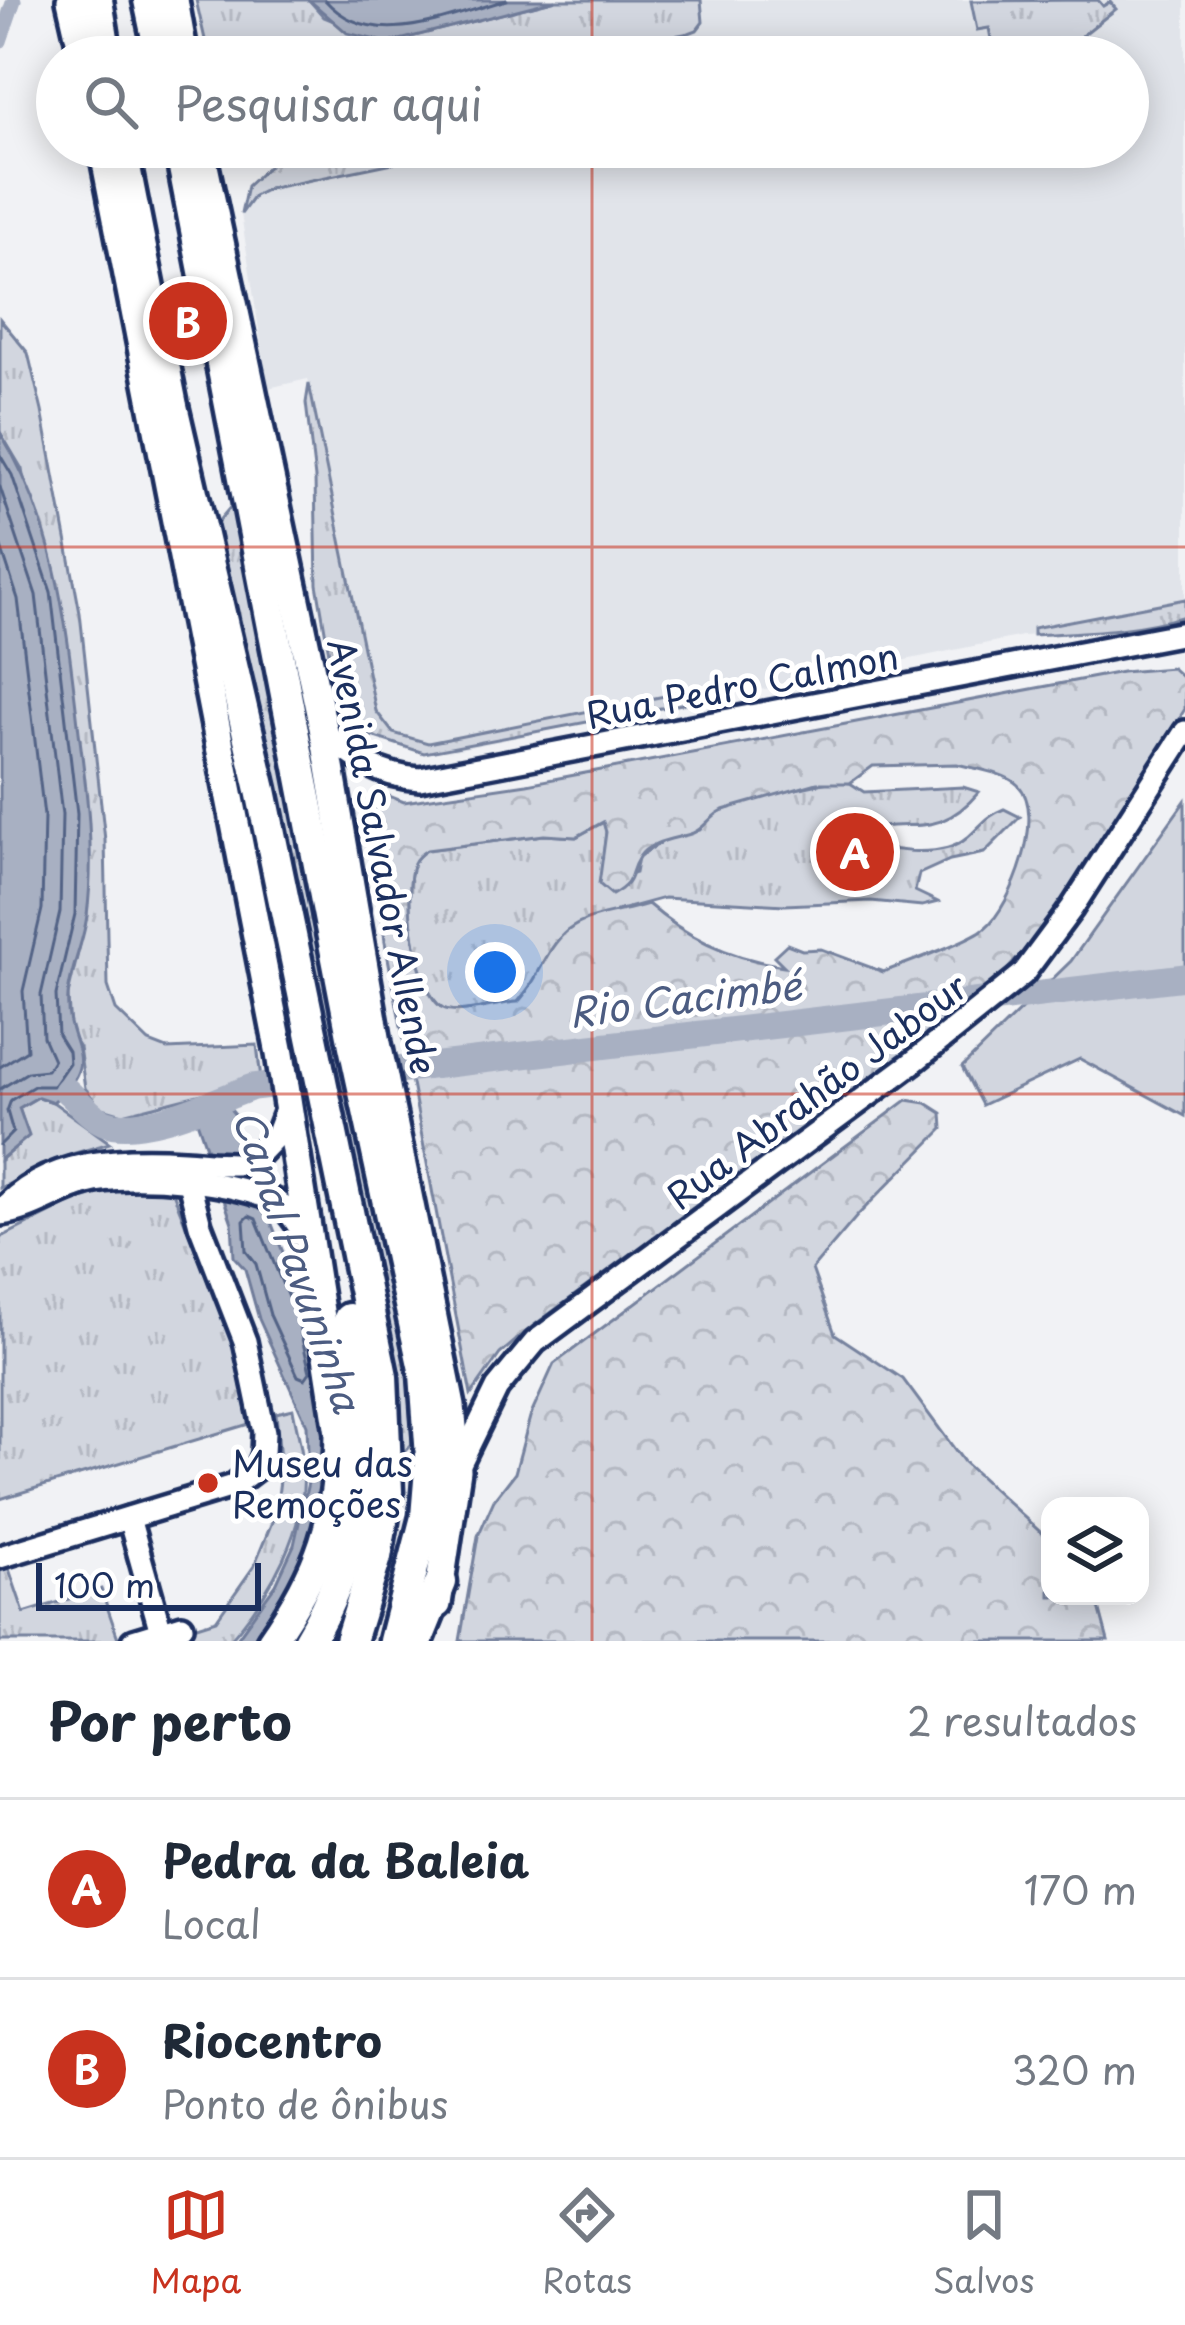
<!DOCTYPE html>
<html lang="pt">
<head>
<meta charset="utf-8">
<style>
  :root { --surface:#fff; --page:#f6f6f7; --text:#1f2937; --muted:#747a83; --line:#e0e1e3; --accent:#c8321e }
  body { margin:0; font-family:"Playpen Sans",sans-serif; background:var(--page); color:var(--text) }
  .controls { position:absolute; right:36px; bottom:36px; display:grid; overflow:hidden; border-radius:24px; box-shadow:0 6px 30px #0003 }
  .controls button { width:108px; height:108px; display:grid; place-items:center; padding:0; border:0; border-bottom:3px solid var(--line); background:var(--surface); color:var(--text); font:60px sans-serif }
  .scale { position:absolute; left:36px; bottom:30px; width:225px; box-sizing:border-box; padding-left:12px; border:6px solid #1b2f5e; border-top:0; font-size:33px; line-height:42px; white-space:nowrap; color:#1b2f5e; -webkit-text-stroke:9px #fff; paint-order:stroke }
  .you { position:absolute; left:495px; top:972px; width:42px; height:42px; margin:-30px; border:9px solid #fff; border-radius:50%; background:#1a73e8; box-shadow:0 0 0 18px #1a73e833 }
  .badge { display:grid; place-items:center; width:78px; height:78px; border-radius:50%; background:var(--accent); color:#fff; font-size:39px; font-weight:700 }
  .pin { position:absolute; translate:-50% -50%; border:6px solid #fff; box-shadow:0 3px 12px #0006 }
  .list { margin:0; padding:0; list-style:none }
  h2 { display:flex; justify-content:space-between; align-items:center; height:156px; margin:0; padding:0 48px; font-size:51px }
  h2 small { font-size:39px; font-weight:400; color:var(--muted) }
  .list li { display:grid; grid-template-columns:78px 1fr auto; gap:36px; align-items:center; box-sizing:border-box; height:180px; padding:0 48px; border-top:3px solid var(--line) }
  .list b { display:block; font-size:45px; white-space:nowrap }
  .list p { margin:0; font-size:39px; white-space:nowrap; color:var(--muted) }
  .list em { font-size:39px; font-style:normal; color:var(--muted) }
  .icon { flex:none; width:66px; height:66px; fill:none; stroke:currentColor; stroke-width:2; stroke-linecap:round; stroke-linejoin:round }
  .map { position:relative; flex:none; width:1185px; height:1641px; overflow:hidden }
  .search { position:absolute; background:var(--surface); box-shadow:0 6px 30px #0003; left:36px; right:36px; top:36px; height:132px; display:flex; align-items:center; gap:30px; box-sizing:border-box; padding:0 42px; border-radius:66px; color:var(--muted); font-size:45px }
  .sheet { height:516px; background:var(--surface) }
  nav { display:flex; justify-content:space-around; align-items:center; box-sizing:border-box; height:168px; border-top:3px solid var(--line); background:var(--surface); font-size:33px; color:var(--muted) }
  nav a { display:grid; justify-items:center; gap:6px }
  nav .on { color:var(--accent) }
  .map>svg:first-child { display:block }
  .built { fill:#e1e4ea }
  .grass { fill:url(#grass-tufts); stroke:#76829e; stroke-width:3 }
  .forest { fill:url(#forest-crowns); stroke:#76829e; stroke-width:3; fill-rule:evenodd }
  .green { fill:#d2d6df; stroke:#76829e; stroke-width:3 }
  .water { fill:#a8b0c2; stroke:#707c9a; stroke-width:3 }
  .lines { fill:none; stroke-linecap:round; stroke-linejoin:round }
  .shore { stroke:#536386; stroke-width:3 }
  .canal { stroke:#a8b0c2; stroke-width:15 }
  .river { stroke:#a8b0c2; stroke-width:27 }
  .minor-casing { stroke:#1b2f5e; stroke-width:30 }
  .major-casing { stroke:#1b2f5e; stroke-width:36 }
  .highway-casing { stroke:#1b2f5e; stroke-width:39 }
  .minor { stroke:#fff; stroke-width:21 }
  .major { stroke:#fff; stroke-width:27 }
  .highway { stroke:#fff; stroke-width:30 }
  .grid { fill:none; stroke:#c8321e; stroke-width:3; stroke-opacity:0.55 }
  .poi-dot { fill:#c8321e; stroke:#fff; stroke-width:4.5 }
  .labels { text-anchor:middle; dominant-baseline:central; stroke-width:10; stroke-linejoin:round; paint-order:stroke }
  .street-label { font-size:36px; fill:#1b2f5e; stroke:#fff }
  .poi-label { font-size:36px; fill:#1b2f5e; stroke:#fff; text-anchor:start }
  .water-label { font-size:39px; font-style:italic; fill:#4c5c81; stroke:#fff }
</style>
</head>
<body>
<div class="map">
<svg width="1185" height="1641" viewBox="0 0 1185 1641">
  <defs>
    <pattern id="grass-tufts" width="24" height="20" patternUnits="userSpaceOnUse" patternTransform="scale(3)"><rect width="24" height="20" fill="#d2d6df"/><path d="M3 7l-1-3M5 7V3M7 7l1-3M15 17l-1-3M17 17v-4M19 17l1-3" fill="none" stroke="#b4b8c2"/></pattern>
    <pattern id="forest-crowns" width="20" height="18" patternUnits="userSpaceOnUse" patternTransform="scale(3)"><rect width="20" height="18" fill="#d2d6df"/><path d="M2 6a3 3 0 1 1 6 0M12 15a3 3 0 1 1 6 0" fill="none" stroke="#b4b8c2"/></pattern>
  </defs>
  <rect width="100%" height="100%" fill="#f1f2f5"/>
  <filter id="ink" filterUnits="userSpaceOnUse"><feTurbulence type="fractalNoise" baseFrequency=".00833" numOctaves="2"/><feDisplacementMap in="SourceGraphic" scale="24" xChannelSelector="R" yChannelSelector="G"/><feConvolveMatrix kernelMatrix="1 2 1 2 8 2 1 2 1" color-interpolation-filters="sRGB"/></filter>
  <g filter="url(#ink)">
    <!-- built -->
    <path class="built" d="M196 0H1185V616L1122 631 1022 636 740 694 737 687 708 699 454 750 424 753 368 735 340 706 317 584 316 554 327 477 308 379 268 388 241 214 242 205 277 179 272 151 286 147H1128V57H209Z"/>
    <!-- grass -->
    <g class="grass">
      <path d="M196 0H309L324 17 387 43 556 0H701L703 22 697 30 689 33 572 57H209Z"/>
      <path d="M1098 0 1103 6 1110 2 1116 9 1055 57H982L979 42 991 39 989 28 977 30 971 1Z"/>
      <path d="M289 147H374L403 161 268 189 254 196 241 214 247 186 274 161 272 151Z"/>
      <path d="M0 319 28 353 42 411 80 613 105 840 108 986 116 1010 149 1042 167 1049 257 1045 261 1079 123 1114 99 1107 85 1088 79 1047 70 1033 68 995 87 915 22 469 0 432Z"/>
      <path d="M309 384 376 711 393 733 428 743 720 685 721 691 708 699 424 753 368 735 347 717 336 694 317 584 315 478 306 403Z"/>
      <path d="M233 504H236L261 650 340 1049 341 1056 334 1058 216 524Z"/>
      <path d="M1185 599V616C1135 631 1086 632 1033 635V628Z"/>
      <path d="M833 781 850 783 864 792 963 787 979 792C931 848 903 810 854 837 880 852 942 860 967 838 981 826 986 816 1004 809L1020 817 984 853 950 860 919 874 915 891 938 902 922 906 871 901 785 905 664 898 616 911 539 975 518 1002C498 1003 459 1016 443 1008 416 994 402 889 414 863 416 858 422 853 426 850L544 835 576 837 604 822 606 832 600 884 635 873 638 857 667 839 700 830 709 817 723 810 768 795Z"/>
      <path d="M351 1090 401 1338 408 1380 412 1444 403 1453 397 1380 340 1092Z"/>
      <path d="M38 1097 53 1102 110 1143 72 1154 0 1188V1161L28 1136 19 1108Z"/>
      <path d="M119 1188 172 1190 232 1342 249 1424 0 1499V1238L74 1201Z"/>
      <path d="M293 1409C296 1427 302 1446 303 1464 309 1527 269 1596 229 1641H149L216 1620 254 1566 276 1512 281 1472 276 1413Z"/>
      <path d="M8 1566 24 1613 101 1589 119 1641H0V1570Z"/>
    </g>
    <!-- forest -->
    <g class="forest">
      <path d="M1172 668 1185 680V709C1122 807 1067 915 982 995L533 1326 500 1354 471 1395 385 942 372 813 379 792 404 802 527 784 1122 672ZM957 764C975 769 1004 772 1018 785 1047 814 1012 906 985 928 969 941 905 964 883 972L821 949 802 950 787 944 774 956 784 966C733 959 687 938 648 904 622 913 590 913 567 931 545 949 538 982 518 1002 498 1003 459 1016 443 1008 416 994 402 889 414 863 416 858 422 853 427 850L544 835 576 837 603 822 606 832 599 884 612 895C637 881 627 875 639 857 650 840 677 839 693 833 705 828 710 816 723 810L817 783H850L873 766Z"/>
      <path d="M907 1100 926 1103 942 1113 943 1129 858 1215 812 1269 835 1334 903 1379 964 1462 1050 1541V1596H1096L1108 1641H460L478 1536 494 1500 515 1473 530 1417 554 1364Z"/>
    </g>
    <!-- green -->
    <path class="green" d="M1185 801V1116L1080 1059 982 1105 962 1067 1071 961Z"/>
    <!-- water -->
    <g class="water">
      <path d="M309 0H556L388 43 347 33Z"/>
      <path d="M0 432C58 528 66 623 79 732 87 792 95 855 87 915 84 942 70 969 68 996 64 1047 105 1059 53 1102L38 1097 19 1108 29 1136 0 1160Z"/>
      <path d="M226 1104 236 1116 239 1141 309 1318 336 1435 333 1506 268 1641H235L276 1584 294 1545 309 1478 307 1425 259 1319 245 1269 234 1257 232 1223 195 1115Z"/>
    </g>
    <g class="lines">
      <!-- shore -->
      <g class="shore">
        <path d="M325 0C373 54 449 15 507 0"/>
        <path d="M0 455 12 475 51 592 77 814 75 914 56 995 58 1035 68 1051 69 1063 53 1086H34L11 1100 7 1111 13 1132 0 1145"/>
        <path d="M0 487 36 595 62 815 60 912 41 995 43 1037 53 1060 47 1070 28 1072 0 1089"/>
        <path d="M0 544 18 599 44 816 42 909 23 991 27 1050 0 1067"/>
        <path d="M249 1216 256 1219 298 1322 310 1372 305 1379 298 1376 270 1315 256 1264 246 1251 244 1221Z"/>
      </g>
      <!-- canal -->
      <path class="canal" d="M0 41 14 0"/>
      <!-- river -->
      <path class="river" d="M67 1091C78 1101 90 1116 104 1122 141 1137 216 1100 253 1087L1185 977"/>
      <!-- minor casing -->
      <g class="minor-casing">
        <g id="minor">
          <path d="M324 732C355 759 378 776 420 779L1185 633"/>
          <path d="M0 1212C45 1159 120 1157 184 1161 206 1162 228 1166 250 1163L276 1136 287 1107"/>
          <path d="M0 1214C32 1211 56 1191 87 1183 127 1171 243 1181 278 1203 291 1212 299 1226 306 1239"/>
          <path d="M457 1470 497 1388 535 1342 912 1063 1023 974 1072 908 1185 732"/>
          <path d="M129 1518 161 1632"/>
          <path d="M0 1557 233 1486 258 1467 263 1454 264 1432 245 1341 200 1225 189 1182"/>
          <path d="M133 1641 182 1626"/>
        </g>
      </g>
      <!-- major casing -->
      <g class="major-casing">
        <g id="major">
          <path d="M71 0 84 57"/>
          <path d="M174 0 184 57"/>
          <path d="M103 147 280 1054 339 1433C338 1519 320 1571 271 1641"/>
          <path d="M200 147 324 732 377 1043 451 1406 457 1470 437 1604"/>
        </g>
      </g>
      <!-- highway casing -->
      <g class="highway-casing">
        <g id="highway">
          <path d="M97 0 106 57"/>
          <path d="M149 0 161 57"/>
          <path d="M121 147 172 406 261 790 382 1376 387 1492 376 1557 350 1641"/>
          <path d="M180 147 354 1046 425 1374 431 1457 426 1517 394 1641"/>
          <path d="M308 1641C370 1540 371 1432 349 1319"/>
          <path d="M417 1641 441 1582"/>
        </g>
      </g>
      <!-- minor -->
      <use href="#minor" class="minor"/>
      <!-- major -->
      <use href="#major" class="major"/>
      <!-- highway -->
      <use href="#highway" class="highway"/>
    </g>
  </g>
  <!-- grid -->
  <path class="grid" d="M592 0V57M592 147V1641M0 547H1185M0 1094H1185"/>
  <!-- markers -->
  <circle class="poi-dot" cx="208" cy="1483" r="12"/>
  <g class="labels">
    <!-- street labels -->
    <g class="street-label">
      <text transform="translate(742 684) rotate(-11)">Rua Pedro Calmon</text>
      <text transform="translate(384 856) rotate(79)">Avenida Salvador Allende</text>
      <text transform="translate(816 1090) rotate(-37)">Rua Abrahão Jabour</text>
    </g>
    <!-- poi labels -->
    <g class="poi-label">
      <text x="232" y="1462">Museu das<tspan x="232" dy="41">Remoções</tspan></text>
    </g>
    <!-- water labels -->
    <g class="water-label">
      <text transform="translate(685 997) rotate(-7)">Rio Cacimbé</text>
      <text transform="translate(299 1260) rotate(71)">Canal Pavuninha</text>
    </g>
  </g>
</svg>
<div class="controls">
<button><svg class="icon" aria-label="layers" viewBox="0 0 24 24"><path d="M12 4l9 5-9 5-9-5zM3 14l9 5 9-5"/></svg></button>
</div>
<div class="scale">100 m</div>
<div class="you"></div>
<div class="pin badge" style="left:855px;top:852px">A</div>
<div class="pin badge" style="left:188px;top:321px">B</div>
<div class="search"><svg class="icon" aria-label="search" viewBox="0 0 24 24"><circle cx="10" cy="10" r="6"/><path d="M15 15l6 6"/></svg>Pesquisar aqui</div>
</div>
<section class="sheet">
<h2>Por perto<small>2 resultados</small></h2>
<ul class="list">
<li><span class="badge">A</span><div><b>Pedra da Baleia</b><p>Local</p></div><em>170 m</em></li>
<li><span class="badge">B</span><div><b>Riocentro</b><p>Ponto de ônibus</p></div><em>320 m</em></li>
</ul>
</section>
<nav>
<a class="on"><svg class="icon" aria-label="map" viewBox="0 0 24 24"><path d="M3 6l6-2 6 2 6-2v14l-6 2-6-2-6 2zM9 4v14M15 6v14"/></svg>Mapa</a>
<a><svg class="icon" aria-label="directions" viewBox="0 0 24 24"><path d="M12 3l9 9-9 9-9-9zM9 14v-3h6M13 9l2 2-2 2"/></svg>Rotas</a>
<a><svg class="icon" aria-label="saved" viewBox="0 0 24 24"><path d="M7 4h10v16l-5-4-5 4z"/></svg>Salvos</a>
</nav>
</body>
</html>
